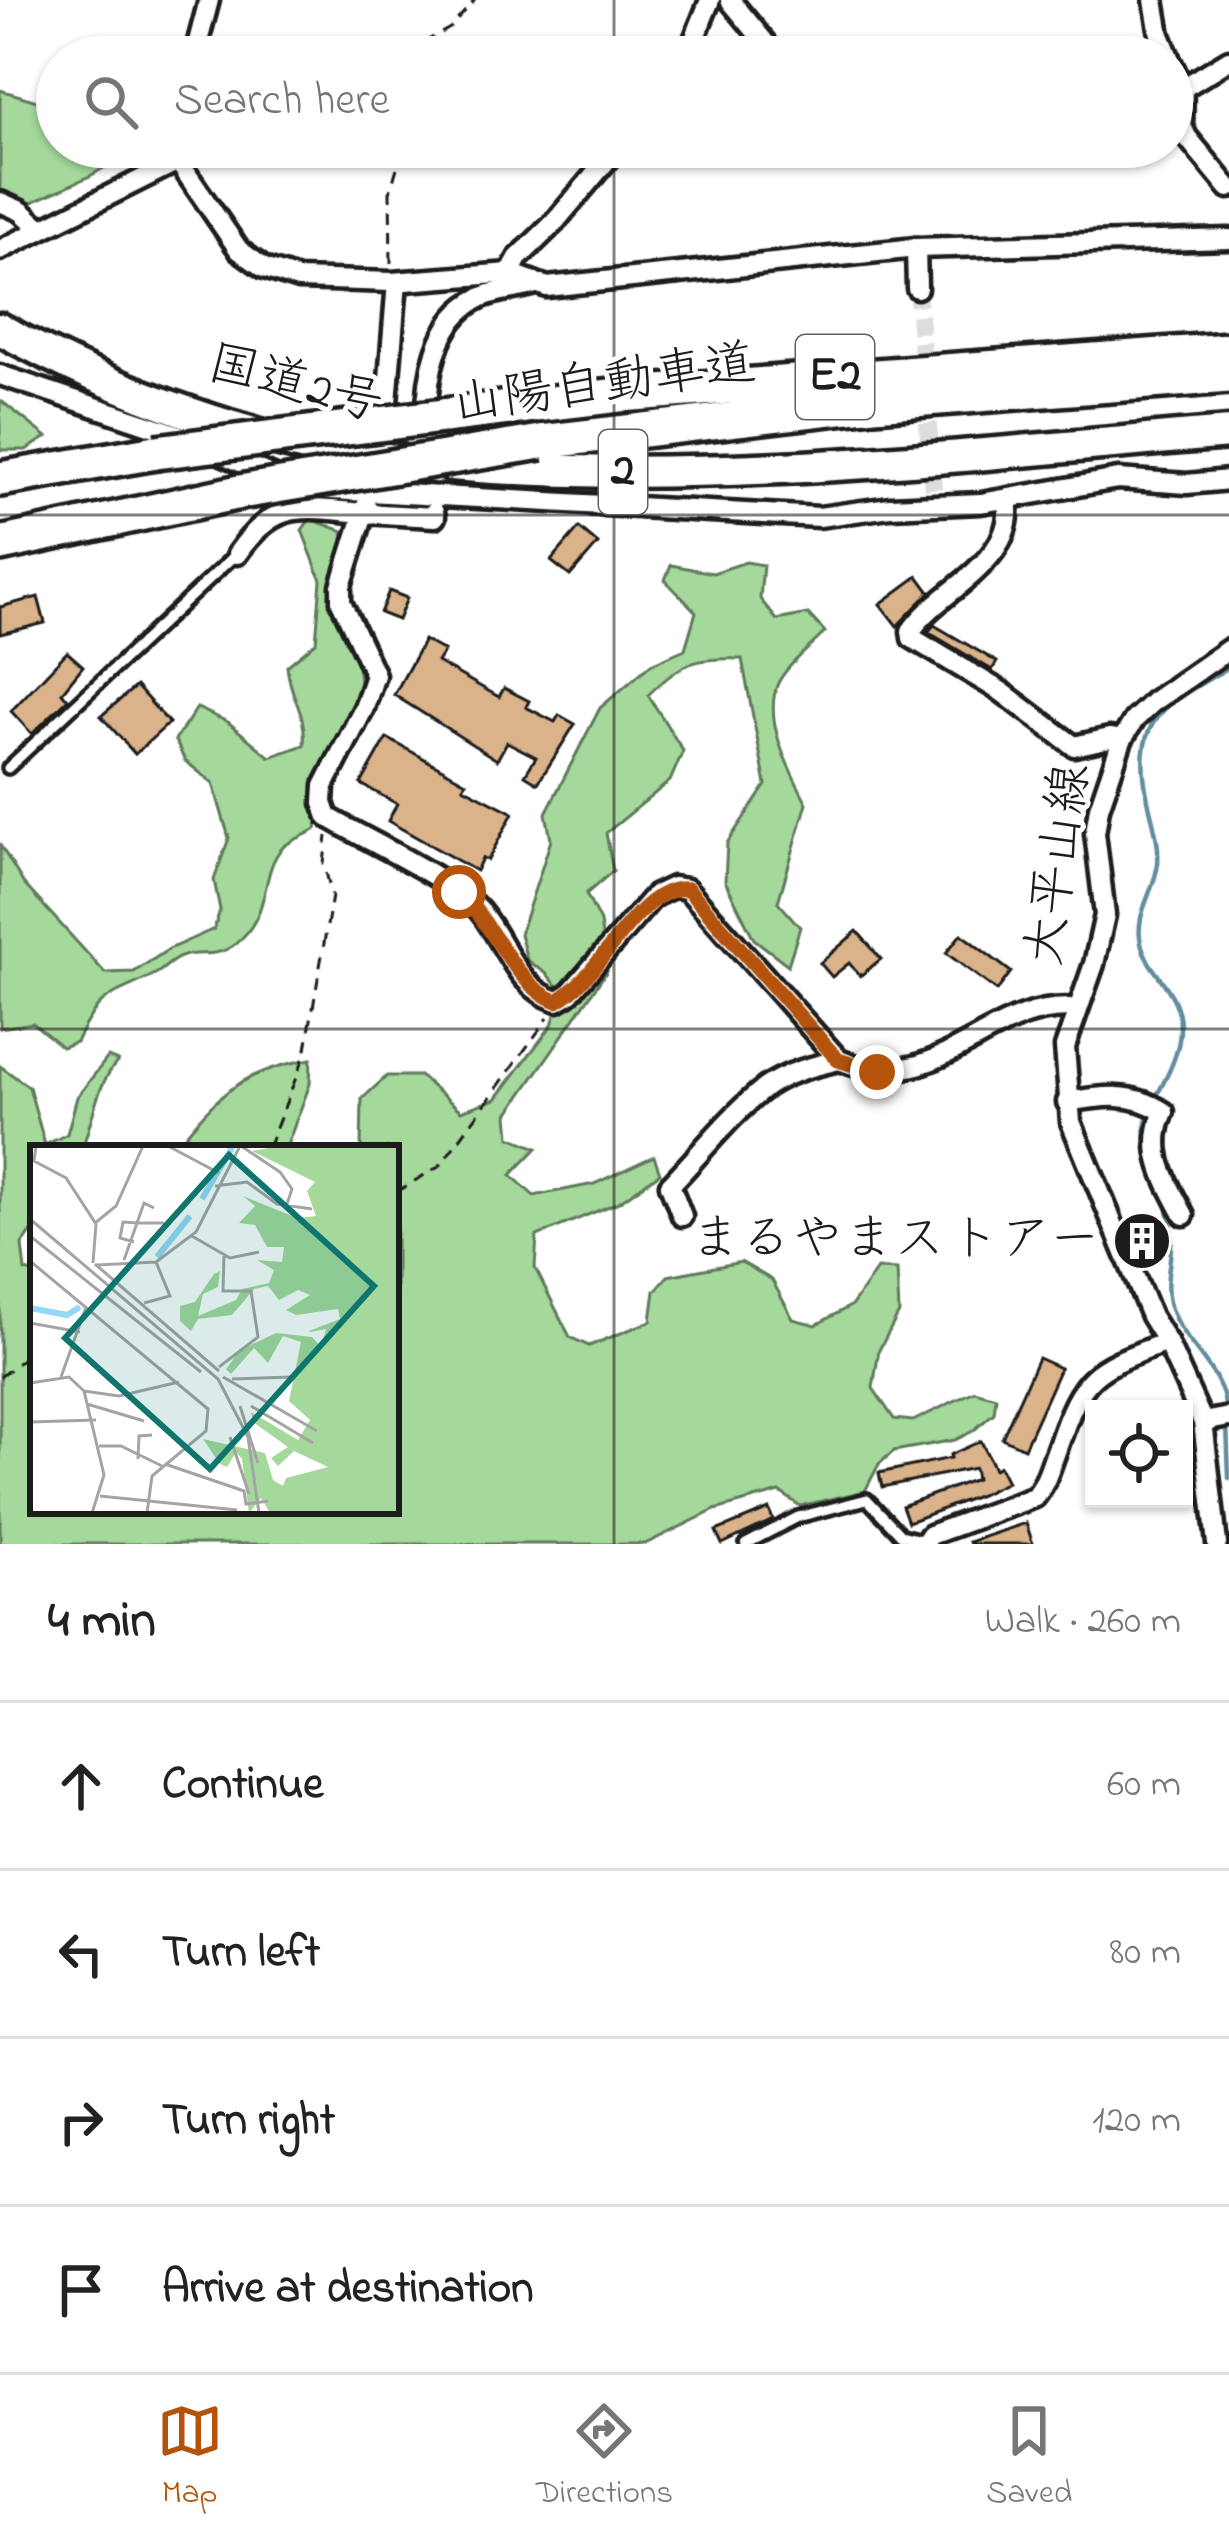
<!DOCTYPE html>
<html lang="en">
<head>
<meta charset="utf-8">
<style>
  :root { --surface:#fff; --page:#f6f6f6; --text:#222; --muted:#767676; --line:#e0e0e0; --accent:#b45309 }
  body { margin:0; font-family:"Indie Flower","Klee One",sans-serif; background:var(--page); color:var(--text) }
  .controls { position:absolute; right:36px; bottom:36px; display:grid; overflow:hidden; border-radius:0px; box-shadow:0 3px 9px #0004 }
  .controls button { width:108px; height:108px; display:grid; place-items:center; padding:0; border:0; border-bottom:3px solid var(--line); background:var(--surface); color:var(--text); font:60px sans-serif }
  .stop { position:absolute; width:36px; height:36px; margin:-27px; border:9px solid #b45309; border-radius:50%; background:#fff }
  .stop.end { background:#b45309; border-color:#fff; box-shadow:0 3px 12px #0008 }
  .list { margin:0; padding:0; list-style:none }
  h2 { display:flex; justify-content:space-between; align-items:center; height:156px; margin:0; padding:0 48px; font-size:51px }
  h2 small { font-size:39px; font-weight:400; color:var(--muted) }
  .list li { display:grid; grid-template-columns:78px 1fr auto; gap:36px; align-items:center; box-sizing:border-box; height:168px; padding:0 48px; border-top:3px solid var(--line) }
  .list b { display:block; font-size:45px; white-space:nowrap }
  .list em { font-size:39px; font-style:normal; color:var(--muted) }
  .icon { flex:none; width:66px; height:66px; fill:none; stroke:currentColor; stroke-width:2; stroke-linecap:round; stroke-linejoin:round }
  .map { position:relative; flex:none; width:1229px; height:1544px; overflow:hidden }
  .search { position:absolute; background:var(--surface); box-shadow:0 3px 9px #0004; left:36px; right:36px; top:36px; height:132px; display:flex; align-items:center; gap:30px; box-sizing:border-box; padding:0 42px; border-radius:66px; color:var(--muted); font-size:45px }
  .sheet { height:828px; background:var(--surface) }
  nav { display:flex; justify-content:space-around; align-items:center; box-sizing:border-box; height:168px; border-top:3px solid var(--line); background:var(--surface); font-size:33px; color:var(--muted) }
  nav a { display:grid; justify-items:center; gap:6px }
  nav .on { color:var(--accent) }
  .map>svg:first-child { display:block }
  .green { fill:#a5d99c; stroke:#607a5c; stroke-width:3 }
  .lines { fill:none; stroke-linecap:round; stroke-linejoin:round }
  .stream { stroke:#648d9f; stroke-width:4.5 }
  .building { fill:#dab38b; stroke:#1c1c1c; stroke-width:3 }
  .minor-tunnel { stroke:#ddd; stroke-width:18; stroke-dasharray:18 9; stroke-linecap:butt }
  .service-casing { stroke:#1c1c1c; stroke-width:18 }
  .minor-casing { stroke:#1c1c1c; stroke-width:27 }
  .trunk-casing { stroke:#1c1c1c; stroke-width:39 }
  .motorway-casing { stroke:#1c1c1c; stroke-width:42 }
  .path { stroke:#1c1c1c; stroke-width:3; stroke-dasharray:12 9; stroke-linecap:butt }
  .service { stroke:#fff; stroke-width:9 }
  .minor { stroke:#fff; stroke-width:18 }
  .trunk { stroke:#fff; stroke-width:30 }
  .motorway { stroke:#fff; stroke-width:33 }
  .motorway-bridge-casing { stroke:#1c1c1c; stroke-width:42; stroke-linecap:butt }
  .motorway-bridge { stroke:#fff; stroke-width:33 }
  .route { stroke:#b45309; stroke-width:15 }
  .grid { fill:none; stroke:#1c1c1c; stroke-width:3; stroke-opacity:0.55 }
  .labels { text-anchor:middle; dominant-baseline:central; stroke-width:10; stroke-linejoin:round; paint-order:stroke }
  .shield { fill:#fff; stroke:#606060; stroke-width:3 }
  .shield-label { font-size:48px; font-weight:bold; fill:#1c1c1c }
  .street-label { font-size:51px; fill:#1c1c1c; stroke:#fff }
  .poi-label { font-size:51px; fill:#1c1c1c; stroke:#fff; text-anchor:end }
  .inset-river { fill:none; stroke:#94d8f6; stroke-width:6 }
  .inset-road { fill:none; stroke:#a4a4a4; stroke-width:3 }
  .view { fill:#0f766e; fill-opacity:0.15; stroke:#0f766e; stroke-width:6 }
  .inset-edge { fill:none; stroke:#1c1c1c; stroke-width:6 }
</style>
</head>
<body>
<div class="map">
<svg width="1229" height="1544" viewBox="0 0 1229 1544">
  <rect width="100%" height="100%" fill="#fff"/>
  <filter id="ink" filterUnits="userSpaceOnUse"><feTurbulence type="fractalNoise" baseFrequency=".00833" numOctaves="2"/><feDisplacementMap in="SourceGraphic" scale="24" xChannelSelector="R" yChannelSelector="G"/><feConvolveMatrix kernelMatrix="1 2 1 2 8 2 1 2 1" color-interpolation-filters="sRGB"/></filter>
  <g filter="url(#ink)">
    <!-- green -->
    <g class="green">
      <path d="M0 90 37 101 57 100V147H140L90 176 0 217Z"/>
      <path d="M0 400 47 437 26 450H0Z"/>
      <path d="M310 519 343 531C346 553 330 574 333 595 339 633 369 664 358 704 346 747 322 785 316 829 307 835 291 840 283 847 260 871 272 909 241 939 217 962 201 949 181 957 172 960 165 968 157 973 111 998 102 989 76 1042L62 1047 33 1023 0 1028V845L24 884 105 973 134 972 169 949 214 929 220 910 214 880 229 838 213 783 185 761 175 740 197 708 228 722 270 757 304 745C307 712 290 699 287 666L316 642 321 580 302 530Z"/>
      <path d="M746 562 763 565 760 599 777 620 808 614 825 632C811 647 787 665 778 683 762 720 790 771 807 803L778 902 800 927 788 965 754 939 725 881 727 843 766 785 742 659C693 658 684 661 648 695L683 751 670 781 606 833 613 871 586 894 600 922 607 971 508 1114 510 1137 537 1148 511 1175 534 1196 594 1184 654 1156 660 1173 619 1202 537 1236 535 1268 570 1337 589 1346 651 1321 655 1291 668 1276 741 1262 772 1280 793 1319 816 1325 852 1305 877 1269 897 1270 899 1313 879 1350 873 1388 894 1419 913 1421 975 1391 996 1397 994 1413 973 1431 955 1440 894 1451 879 1464 865 1491 800 1506 780 1492 715 1510 645 1544H0V1066L29 1087 45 1145 67 1134 77 1097 108 1057 118 1061C96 1085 94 1117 82 1148H33V1230L22 1245 25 1271 33 1273V1511H396V1148H361L362 1099 387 1076H420L461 1111 496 1099 552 1025 562 992 547 974 527 960 520 934 551 840 546 813 600 708 651 664 685 649 696 612 665 580 671 565 713 573Z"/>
      <path d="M311 1059 310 1084 286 1148H175C217 1095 241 1071 311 1059Z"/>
    </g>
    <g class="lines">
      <!-- stream -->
      <g class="stream">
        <path d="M1153 1102C1171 1071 1191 1033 1173 998 1163 978 1147 966 1141 943 1134 914 1155 891 1158 863 1160 842 1152 820 1148 800 1130 716 1165 706 1229 667"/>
        <path d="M1148 1112C1136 1169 1166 1179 1171 1227 1175 1255 1161 1281 1171 1309 1185 1348 1224 1369 1226 1413"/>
        <path d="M1227 1424 1229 1478"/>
      </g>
    </g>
    <!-- building -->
    <g class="building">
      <path d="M579 528 598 544 570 576 551 561Z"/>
      <path d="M918 576 930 592 897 626 880 604Z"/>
      <path d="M389 591 407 598 398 620 380 613Z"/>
      <path d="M38 597 45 623 0 634V607Z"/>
      <path d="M934 625 997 662 992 670 928 632Z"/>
      <path d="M424 640 444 651 437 662 499 697 504 688 529 701 526 707 555 722 559 715 575 724 538 783 525 775 536 757 507 742 497 760 394 695Z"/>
      <path d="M67 652 83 666 62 692 68 699 32 734 11 711Z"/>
      <path d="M136 686 169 723 135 754 101 716Z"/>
      <path d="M387 738 466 782 463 787 513 813 488 860 482 858 476 871 388 821 397 804 361 784Z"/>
      <path d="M857 931 881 959 860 976 849 963 832 977 820 963Z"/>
      <path d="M961 934 1011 972 997 991 946 953Z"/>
      <path d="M1143 1220 1155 1257 1143 1261 1129 1225Z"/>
      <path d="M1038 1358 1060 1368 1024 1448 1002 1438Z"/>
      <path d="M981 1441 994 1469 999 1466 1007 1482 980 1495 908 1522 902 1506 976 1479 974 1468 882 1487 879 1473 951 1458 950 1455Z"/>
      <path d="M769 1509 773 1520 722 1544 716 1531Z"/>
      <path d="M1026 1523 1033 1544H970L969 1542Z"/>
    </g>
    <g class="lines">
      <!-- minor-tunnel -->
      <path class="minor-tunnel" d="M917 288 933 489"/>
      <!-- service casing -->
      <g class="service-casing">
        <g id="service">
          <path d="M8 768 236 554"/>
          <path d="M746 1544 798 1517 867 1499 901 1535 925 1541"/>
        </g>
      </g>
      <!-- minor casing -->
      <g class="minor-casing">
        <g id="minor">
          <path d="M730 0 777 57"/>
          <path d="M1154 0 1160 35 1169 57"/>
          <path d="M194 57 209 0"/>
          <path d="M687 57 710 0"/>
          <path d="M1172 64 1183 88 1182 126 1187 137 1229 188"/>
          <path d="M1183 88 1229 60"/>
          <path d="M177 147 178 161 239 250 264 268 298 279 392 282 510 273 547 287 916 248 1229 239"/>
          <path d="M0 202 21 211 40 228"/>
          <path d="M916 248 917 288"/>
          <path d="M0 250 178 161"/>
          <path d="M510 273 518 258 554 223 618 147"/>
          <path d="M0 375 176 434 282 480"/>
          <path d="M427 423C426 379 435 319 480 298 496 290 517 290 535 284"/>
          <path d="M385 427 397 282"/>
          <path d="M314 489 819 517 890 507 981 503 1118 479 1187 484 1229 480"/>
          <path d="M1007 499C1019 561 938 590 911 631L912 638 1002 692 1074 746 1110 738 1122 740"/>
          <path d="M434 512 435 517 364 513 341 586V602L375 675 364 708 324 786 323 803 328 817C367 841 453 879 480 911 506 942 515 987 557 1001L569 994 654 896 673 887 687 889 839 1060C938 1101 990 998 1078 1009"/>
          <path d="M237 554C276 498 302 508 364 513L366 506"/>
          <path d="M1067 1102C1103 1096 1132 1091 1164 1112 1146 1150 1166 1181 1184 1215"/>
          <path d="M682 1216 670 1185C701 1153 731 1114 766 1087 787 1072 814 1066 839 1060"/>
          <path d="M1203 1422 1229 1417"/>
          <path d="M924 1544 930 1535 1035 1497C1047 1482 1051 1464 1058 1446 1083 1371 1095 1369 1167 1342"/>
          <path d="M1217 1544 1203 1422 1167 1342 1151 1316 1071 1122 1065 1047 1094 964 1105 915 1095 833 1099 808 1122 740 1134 720 1153 702 1229 649"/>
        </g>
      </g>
      <!-- trunk casing -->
      <g class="trunk-casing">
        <g id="trunk">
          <path d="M0 329C112 391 269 450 397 460"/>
          <path d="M451 465C710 486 971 454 1229 433"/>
        </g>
      </g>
      <!-- motorway casing -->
      <g class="motorway-casing">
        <g id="motorway">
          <path d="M443 416 619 395 1229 350"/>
          <path d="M541 442 874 403 1229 376"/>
          <path d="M0 479 156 452"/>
          <path d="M0 544 240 492"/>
        </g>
      </g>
      <!-- path -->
      <g class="path">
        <path d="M409 57 412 49 450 28 475 0"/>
        <path d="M391 263 390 192 403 147"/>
        <path d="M268 1148 305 1055 332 896 324 864 327 836"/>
        <path d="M396 1192 440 1166 548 1018"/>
        <path d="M0 1377 33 1350"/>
      </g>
      <!-- service -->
      <use href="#service" class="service"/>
      <!-- minor -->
      <use href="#minor" class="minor"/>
      <!-- trunk -->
      <use href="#trunk" class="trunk"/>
      <!-- motorway -->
      <use href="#motorway" class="motorway"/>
      <!-- motorway-bridge casing -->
      <g class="motorway-bridge-casing">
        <g id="motorway-bridge">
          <path d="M156 452 443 416"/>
          <path d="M240 492 541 442"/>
        </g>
      </g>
      <!-- motorway-bridge -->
      <use href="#motorway-bridge" class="motorway-bridge"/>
    </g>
  </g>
  <g class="lines" filter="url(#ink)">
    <!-- route -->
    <path class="route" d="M459 892C494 924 515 987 557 1001 602 977 638 883 688 889L838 1060 877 1072"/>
  </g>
  <!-- grid -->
  <path class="grid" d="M614 0V57M614 147V1544M0 515H1229M0 1029H1229"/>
  <!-- icons -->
  <defs>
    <g id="building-disc" transform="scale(3)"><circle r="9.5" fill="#1c1c1c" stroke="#fff"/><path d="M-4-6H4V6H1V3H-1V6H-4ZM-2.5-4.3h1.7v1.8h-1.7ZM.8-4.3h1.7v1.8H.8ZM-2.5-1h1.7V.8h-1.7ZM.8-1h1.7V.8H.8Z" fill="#fff"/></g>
  </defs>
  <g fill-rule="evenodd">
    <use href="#building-disc" x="1142" y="1241"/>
  </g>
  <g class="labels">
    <!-- shield labels -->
    <g class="shield">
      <rect x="796" y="335" width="78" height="84" rx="9"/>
      <rect x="599" y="430" width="48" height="84" rx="9"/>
    </g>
    <g class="shield-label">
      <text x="835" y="377">E2</text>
      <text x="623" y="472">2</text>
    </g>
    <!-- street labels -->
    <g class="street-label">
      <text transform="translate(295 386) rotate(14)">国道2号</text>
      <text transform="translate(604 386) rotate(-8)">山陽自動車道</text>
      <text transform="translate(1060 865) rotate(-82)">大平山線</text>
    </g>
    <!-- poi labels -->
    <g class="poi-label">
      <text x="1100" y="1241">まるやまストアー</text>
    </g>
  </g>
  <!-- overview -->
  <g transform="translate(30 1145)">
    <rect width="369" height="369" fill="#fff"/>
    <path d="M249 1H369V368H240L231 353 219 368 212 314 206 307 197 322 190 319 173 294 235 308 243 335 253 341 256 333 298 322 264 306 248 321 241 313 258 302 223 277 221 267 268 295 280 275 259 256 271 197 253 191 238 218 224 203 201 229 196 224 210 205 246 188 282 192 291 202 296 184 280 187 279 186 310 174 308 164 266 170 256 165 280 150 268 145 249 155 238 141 224 144 202 170 168 174 161 186 150 176V161L165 157 184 129 190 126 188 142 173 149 168 171 206 155 212 144 239 138 244 125 227 115 252 117 254 102H237L225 80 209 78 225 61 213 51 267 73 286 71 277 46 285 37 222 6Z" fill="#a5d99c"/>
    <path class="inset-river" d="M172 54 203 1M127 112 160 71M0 163 37 170 50 162"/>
    <path class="inset-road" d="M6 1 4 16 36 33 66 79 63 118M138 1 189 28M211 1 250 27 262 44 256 62M185 41 217 37 247 59 282 64M0 74 188 234 218 292 229 368M65 78 86 61 113 1M160 90 200 113 229 107M0 91 171 227M104 97 90 93 93 77 107 78 114 58 124 63M94 115 107 78H134M0 116 178 264 176 286 122 331 117 368M65 119 189 226M67 120 126 117 166 87 210 1M114 158 140 151 126 117M0 178 50 187M189 222 228 192 221 146H193L194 109M31 232 56 162M193 232 287 286M202 234 261 232M0 238 39 232 54 246 74 330 62 368M54 246 89 251 149 237M57 259 114 276M210 261 228 318M221 261 283 298M0 277 66 275M200 292 219 349M69 301H91L132 321M108 314 109 291 122 290M135 319 214 346 216 359 238 356M70 351 207 365"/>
    <path class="view" d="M199 10 344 141 180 324 35 193Z"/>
    <rect width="369" height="369" class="inset-edge"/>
  </g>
</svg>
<div class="controls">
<button><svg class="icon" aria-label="locate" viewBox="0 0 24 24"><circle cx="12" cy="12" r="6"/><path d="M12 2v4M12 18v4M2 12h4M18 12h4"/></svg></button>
</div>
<div class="stop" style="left:459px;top:892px"></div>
<div class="stop end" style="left:877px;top:1072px"></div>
<div class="search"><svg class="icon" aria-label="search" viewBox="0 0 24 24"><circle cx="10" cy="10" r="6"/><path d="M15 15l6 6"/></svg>Search here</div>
</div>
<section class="sheet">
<h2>4 min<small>Walk · 260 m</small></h2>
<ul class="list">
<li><svg class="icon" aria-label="ahead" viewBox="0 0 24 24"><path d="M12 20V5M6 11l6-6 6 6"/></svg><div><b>Continue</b></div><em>60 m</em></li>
<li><svg class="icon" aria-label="left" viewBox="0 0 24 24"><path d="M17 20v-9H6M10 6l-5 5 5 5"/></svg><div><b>Turn left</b></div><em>80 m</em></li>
<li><svg class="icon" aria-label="right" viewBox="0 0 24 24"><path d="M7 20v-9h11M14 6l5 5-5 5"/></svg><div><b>Turn right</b></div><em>120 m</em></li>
<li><svg class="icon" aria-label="arrive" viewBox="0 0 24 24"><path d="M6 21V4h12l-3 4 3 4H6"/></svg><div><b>Arrive at destination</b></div></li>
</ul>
</section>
<nav>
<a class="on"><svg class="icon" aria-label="map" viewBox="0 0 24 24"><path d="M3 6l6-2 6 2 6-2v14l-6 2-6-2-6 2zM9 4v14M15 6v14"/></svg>Map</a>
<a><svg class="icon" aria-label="directions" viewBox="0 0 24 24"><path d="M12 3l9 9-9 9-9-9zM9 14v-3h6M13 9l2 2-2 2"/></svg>Directions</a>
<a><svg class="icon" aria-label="saved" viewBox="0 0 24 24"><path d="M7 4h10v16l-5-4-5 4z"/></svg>Saved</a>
</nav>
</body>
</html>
